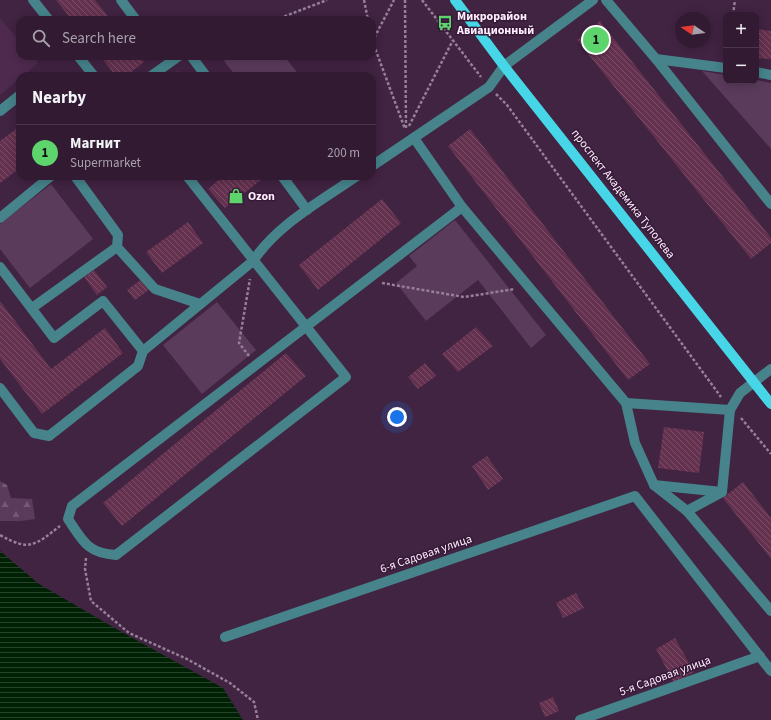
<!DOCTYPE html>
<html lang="en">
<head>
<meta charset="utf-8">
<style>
  :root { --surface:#311a32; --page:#39233a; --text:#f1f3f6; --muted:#a8a1ac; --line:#4c384d; --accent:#5dd56c }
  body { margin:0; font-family:"Source Sans 3",sans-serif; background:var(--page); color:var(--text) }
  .controls { position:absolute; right:12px; top:12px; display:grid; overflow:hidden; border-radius:8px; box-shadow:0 2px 10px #0003 }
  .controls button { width:36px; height:36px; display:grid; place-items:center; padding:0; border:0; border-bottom:1px solid var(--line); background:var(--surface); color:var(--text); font:20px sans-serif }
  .compass { position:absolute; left:675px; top:12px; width:36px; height:36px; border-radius:50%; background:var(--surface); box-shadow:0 2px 10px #0003; rotate:283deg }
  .you { position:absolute; left:397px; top:417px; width:14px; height:14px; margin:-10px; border:3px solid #fff; border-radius:50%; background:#1a73e8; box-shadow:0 0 0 6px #1a73e833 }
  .badge { display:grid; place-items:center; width:26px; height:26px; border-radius:50%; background:var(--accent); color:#111; font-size:13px; font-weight:700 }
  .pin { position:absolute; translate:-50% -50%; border:2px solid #fff; box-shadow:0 1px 4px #0006 }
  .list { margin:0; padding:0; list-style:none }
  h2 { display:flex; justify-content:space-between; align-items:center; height:52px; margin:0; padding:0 16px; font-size:17px }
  h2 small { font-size:13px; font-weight:400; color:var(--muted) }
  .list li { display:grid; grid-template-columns:26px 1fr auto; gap:12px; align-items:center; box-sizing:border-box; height:56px; padding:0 16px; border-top:1px solid var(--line) }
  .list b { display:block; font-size:15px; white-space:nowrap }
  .list p { margin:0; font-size:13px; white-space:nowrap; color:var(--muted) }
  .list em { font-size:13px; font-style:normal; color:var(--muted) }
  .icon { flex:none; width:22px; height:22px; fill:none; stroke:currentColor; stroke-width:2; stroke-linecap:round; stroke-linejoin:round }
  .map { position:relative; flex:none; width:771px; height:720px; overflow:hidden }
  .search { position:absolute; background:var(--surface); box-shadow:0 2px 10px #0003; left:16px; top:16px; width:360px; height:44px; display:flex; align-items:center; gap:10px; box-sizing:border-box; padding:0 14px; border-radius:12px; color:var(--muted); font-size:15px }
  .panel { position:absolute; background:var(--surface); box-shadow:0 2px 10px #0003; left:16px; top:72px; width:360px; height:108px; border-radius:12px }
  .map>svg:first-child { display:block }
  .built { fill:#4e2a4f }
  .forest { fill:url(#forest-firs) }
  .green { fill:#5b3b5c }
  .water { fill:url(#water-rules) }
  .building { fill:url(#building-back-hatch) }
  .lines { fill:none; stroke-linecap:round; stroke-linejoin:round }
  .path { stroke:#967f97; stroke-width:2.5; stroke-dasharray:3 2; stroke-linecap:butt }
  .minor { stroke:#46838b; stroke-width:10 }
  .major { stroke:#46d6e7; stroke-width:10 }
  .labels { text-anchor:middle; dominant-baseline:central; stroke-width:3; stroke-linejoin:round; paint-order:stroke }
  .poi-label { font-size:12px; font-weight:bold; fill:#feeefe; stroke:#371938; text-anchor:start }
  .street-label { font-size:12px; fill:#feeefe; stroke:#371938 }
</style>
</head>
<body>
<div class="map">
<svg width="771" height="720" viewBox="0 0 771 720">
  <defs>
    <pattern id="forest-firs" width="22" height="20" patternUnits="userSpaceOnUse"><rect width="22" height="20" fill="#5b3b5c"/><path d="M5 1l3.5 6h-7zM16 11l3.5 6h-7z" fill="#745874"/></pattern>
    <pattern id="water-rules" width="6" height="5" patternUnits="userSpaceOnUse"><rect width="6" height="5" fill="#002104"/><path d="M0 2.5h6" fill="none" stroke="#26422a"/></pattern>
    <pattern id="building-back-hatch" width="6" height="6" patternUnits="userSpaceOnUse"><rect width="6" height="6" fill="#64314f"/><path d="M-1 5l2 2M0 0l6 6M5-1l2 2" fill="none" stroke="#7b4f69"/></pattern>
  </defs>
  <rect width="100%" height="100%" fill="#412342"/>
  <!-- built -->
  <path class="built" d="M0 18 20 42V56H32L38 63 23 76H20V78L0 95Z"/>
  <!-- forest -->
  <path class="forest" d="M0 481 7 485 11 498 32 499 35 519 21 521H0Z"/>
  <!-- green -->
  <g class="green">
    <path d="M231 56H284L300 76H236L224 61Z"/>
    <path d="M702 71 726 75V81L756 80 771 83V149Z"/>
    <path d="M51 184 93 239 30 288 0 249V224Z"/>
    <path d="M455 220 546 335 531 348 478 280 426 321 396 283 417 266 409 256Z"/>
    <path d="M217 302 256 350 202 394 163 345Z"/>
  </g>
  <!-- water -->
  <path class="water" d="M0 551 39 584 118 630 223 688 243 720H0Z"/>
  <!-- building -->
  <g class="building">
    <path d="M56 0H95L111 20H72Z"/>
    <path d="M600 21 771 238V243L751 259 577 40Z"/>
    <path d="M756 29 771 31V59L756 58Z"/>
    <path d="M100 56H139L144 62 126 76H116Z"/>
    <path d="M178 71 182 76H171Z"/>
    <path d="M20 126V168L0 183V141Z"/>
    <path d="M470 129 650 364 628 380 448 146Z"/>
    <path d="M223 176H260L262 179 225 208 208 189Z"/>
    <path d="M382 199 401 223 318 290 299 265Z"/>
    <path d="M188 222 203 243 162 273 146 252Z"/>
    <path d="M94 270 107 287 97 295 84 277Z"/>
    <path d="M142 279 150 289 135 300 127 290Z"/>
    <path d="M0 301 51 369 105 328 123 353 42 414 0 359Z"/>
    <path d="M476 327 493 346 458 372 442 354Z"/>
    <path d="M286 353 306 376 122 526 103 503Z"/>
    <path d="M425 363 436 376 418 389 408 377Z"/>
    <path d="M664 427 704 432 699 473 658 468Z"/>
    <path d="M487 456 503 479 488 490 472 466Z"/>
    <path d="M743 482 771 518V559L723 498Z"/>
    <path d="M576 593 584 608 563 618 556 603Z"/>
    <path d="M675 638 694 672 674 683 656 649Z"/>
    <path d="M553 697 559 711 545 717 539 703Z"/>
  </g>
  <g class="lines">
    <!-- path -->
    <g class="path">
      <path d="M364 0 368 20"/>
      <path d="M405 0 406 129"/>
      <path d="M422 0 481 77"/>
      <path d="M733 15 735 0"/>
      <path d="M275 20 327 0"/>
      <path d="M372 40 405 129"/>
      <path d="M372 42 394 0"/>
      <path d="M496 94 507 105 721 397"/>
      <path d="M409 126 453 40"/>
      <path d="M382 283 464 297 515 289"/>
      <path d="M249 356 239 343 250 279"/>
      <path d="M741 418 771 454"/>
      <path d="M0 535C30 552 35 545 60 526"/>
      <path d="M86 558 85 569 91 601 129 633 187 659 230 683 254 702 258 720"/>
    </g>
    <!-- minor -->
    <g class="minor">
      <path d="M33 0 49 20"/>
      <path d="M121 0 136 20"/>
      <path d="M606 0 656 59 771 204"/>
      <path d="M78 56 94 76"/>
      <path d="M191 56 206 76"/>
      <path d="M656 59 726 68"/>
      <path d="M756 72 771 75"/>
      <path d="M151 76 179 56"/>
      <path d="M0 111 20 95"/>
      <path d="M414 138 462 207 626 403 730 410 740 393 771 369"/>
      <path d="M372 166 489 87 504 66 593 0"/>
      <path d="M75 176 118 235 117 247 155 289 200 304"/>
      <path d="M187 176C240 244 293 311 346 377L116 555C87 553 83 541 68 519L72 506 462 207"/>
      <path d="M282 176 307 210"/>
      <path d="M0 218 51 176"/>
      <path d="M0 267 54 338 103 301 143 351"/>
      <path d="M32 308 117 247"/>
      <path d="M0 388 34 433 49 436 138 366 143 351 253 261C278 224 321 201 357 176"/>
      <path d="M626 403 635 443 654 485 687 511"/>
      <path d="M730 410 722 492 687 511 771 611"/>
      <path d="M654 485 722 492"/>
      <path d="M225 637 635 496 771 671"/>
      <path d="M580 720 760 656"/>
    </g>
    <!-- major -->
    <path class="major" d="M455 0 504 66 771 404"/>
  </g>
  <!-- icons -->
  <defs>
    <g id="bus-bare" transform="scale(1.2)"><path d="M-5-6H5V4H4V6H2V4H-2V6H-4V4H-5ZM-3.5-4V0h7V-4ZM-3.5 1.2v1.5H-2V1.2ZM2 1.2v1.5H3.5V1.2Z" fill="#5dd56c" stroke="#371938" stroke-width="2.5" paint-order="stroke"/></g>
    <g id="shop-bare" transform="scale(1.2)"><path d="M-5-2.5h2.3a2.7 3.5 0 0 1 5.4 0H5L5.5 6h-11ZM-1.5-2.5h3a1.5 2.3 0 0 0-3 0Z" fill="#5dd56c" stroke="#371938" stroke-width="2.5" paint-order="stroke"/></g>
  </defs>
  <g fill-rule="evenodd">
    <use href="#bus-bare" x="445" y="23"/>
    <use href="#shop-bare" x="236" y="196"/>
  </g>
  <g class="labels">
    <!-- poi labels -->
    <g class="poi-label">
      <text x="457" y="16">Микрорайон<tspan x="457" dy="14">Авиационный</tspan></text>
      <text x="248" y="196">Ozon</text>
    </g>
    <!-- street labels -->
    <g class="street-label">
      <text transform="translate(623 194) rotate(52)">проспект Академика Туполева</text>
      <text transform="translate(426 554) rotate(-19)">6-я Садовая улица</text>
      <text transform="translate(665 676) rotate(-20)">5-я Садовая улица</text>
    </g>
  </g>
</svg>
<div class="controls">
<button>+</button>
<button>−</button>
</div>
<svg class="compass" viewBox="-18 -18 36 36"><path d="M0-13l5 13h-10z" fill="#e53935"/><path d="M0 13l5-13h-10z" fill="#a8a1ac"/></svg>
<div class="you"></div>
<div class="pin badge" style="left:596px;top:40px">1</div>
<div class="search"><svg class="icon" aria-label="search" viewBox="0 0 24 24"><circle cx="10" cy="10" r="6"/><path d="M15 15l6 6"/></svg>Search here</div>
<section class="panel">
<h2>Nearby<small></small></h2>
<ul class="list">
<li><span class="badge">1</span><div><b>Магнит</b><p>Supermarket</p></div><em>200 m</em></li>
</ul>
</section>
</div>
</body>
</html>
